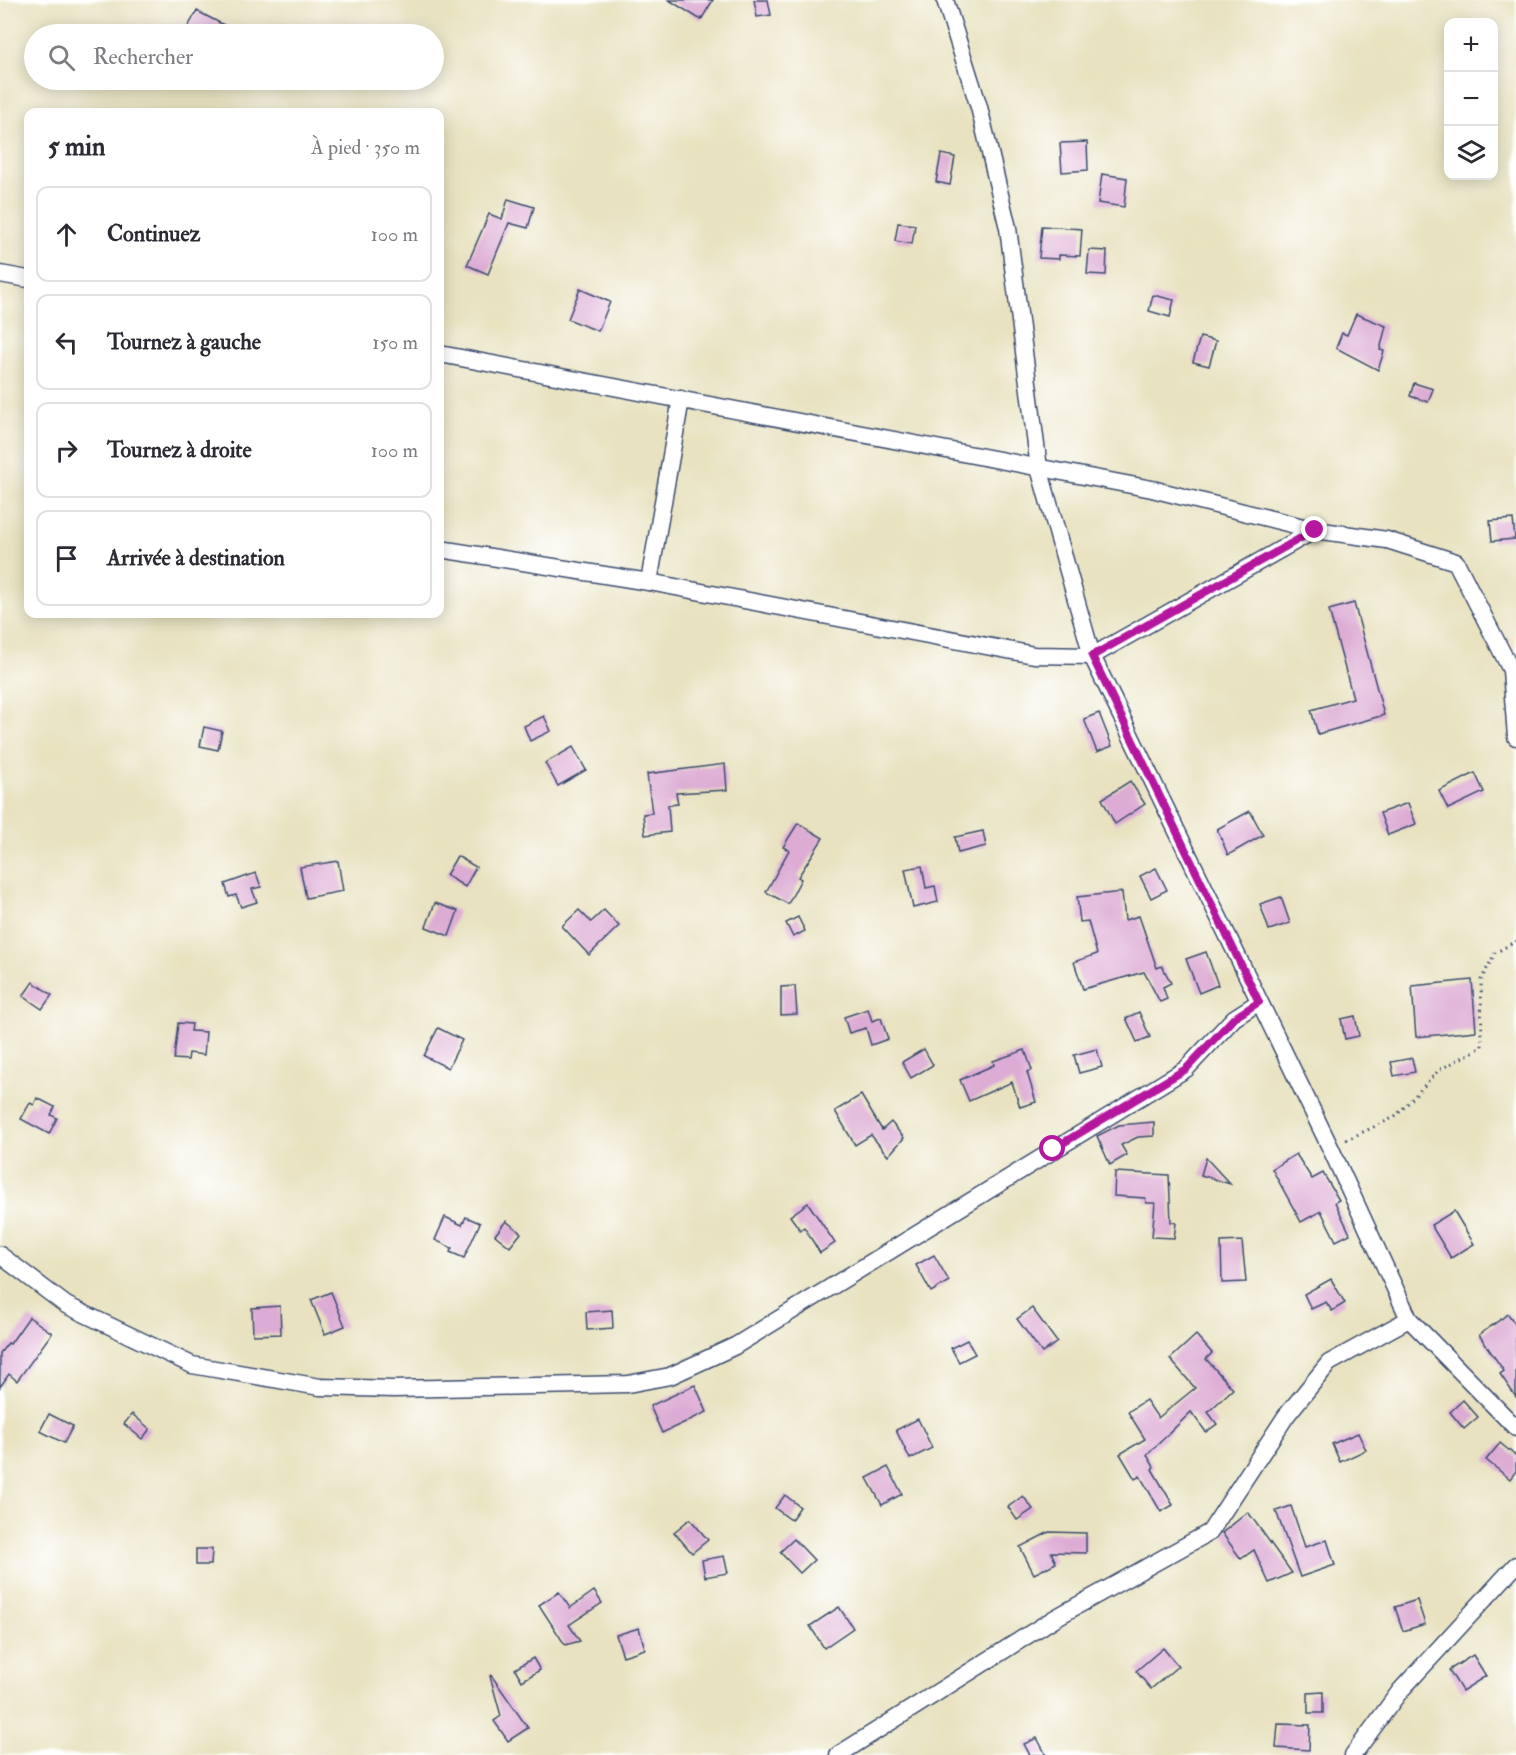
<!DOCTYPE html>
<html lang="fr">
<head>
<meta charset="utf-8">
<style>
  :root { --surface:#fff; --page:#f2f2f3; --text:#2b2b33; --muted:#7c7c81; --line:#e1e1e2 }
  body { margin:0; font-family:"IM FELL Double Pica",serif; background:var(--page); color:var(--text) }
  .controls { position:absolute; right:18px; top:18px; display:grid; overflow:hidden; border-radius:12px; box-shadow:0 3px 15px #0003 }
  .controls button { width:54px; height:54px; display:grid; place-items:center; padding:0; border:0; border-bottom:2px solid var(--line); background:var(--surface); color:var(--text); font:30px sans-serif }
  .stop { position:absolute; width:18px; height:18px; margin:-14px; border:4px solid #b5179e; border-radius:50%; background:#fff }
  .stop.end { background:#b5179e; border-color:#fff; box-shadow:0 2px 6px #0008 }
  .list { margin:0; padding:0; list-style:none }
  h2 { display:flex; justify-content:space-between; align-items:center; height:78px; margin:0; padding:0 24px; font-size:26px }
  h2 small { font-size:20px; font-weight:400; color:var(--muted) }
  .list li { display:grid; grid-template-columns:39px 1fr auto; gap:18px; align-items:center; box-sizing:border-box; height:96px; margin:0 12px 12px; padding:0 12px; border:2px solid var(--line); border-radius:12px }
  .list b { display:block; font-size:22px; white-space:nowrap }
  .list em { font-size:20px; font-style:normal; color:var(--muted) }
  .icon { flex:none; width:33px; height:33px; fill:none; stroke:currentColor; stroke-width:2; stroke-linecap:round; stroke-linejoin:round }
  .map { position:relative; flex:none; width:1516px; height:1755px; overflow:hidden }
  .search { position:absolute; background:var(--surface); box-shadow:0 3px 15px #0003; left:24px; top:24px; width:420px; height:66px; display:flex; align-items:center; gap:15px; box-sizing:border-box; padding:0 21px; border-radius:33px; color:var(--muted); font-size:22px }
  .panel { position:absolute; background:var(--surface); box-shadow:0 3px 15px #0003; left:24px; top:108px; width:420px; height:510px; border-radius:12px }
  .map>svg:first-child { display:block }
  .building { fill:#ddacd4 }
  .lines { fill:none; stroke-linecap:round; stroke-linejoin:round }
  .street-casing { stroke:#3a4a6d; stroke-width:19 }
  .path { stroke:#3a4a6d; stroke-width:3; stroke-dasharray:1.5 4.5; stroke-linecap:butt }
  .street { stroke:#fff; stroke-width:16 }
  .route { stroke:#b5179e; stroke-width:8 }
</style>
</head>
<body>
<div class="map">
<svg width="1516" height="1755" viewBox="0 0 1516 1755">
  <rect width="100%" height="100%" fill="#fff"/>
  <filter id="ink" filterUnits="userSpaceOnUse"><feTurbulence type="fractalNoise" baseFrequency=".0167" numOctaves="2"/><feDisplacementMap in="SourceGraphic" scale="12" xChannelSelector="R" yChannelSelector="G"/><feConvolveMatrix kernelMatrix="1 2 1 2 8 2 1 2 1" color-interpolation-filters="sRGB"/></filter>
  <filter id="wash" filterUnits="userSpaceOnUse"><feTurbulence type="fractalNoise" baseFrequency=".008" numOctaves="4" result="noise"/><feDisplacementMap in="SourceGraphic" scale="24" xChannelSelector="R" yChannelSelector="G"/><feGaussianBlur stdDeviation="1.35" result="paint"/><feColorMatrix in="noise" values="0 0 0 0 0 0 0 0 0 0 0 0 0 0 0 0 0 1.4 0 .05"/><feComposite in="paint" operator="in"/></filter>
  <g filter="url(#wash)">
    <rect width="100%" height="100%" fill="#e8e2c0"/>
    <g id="blocks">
      <!-- building -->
      <g class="building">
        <path d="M669 0H713L701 20Z"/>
        <path d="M754 0H768L771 15 757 17Z"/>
        <path d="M197 11 241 34H184Z"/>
        <path d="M1087 142 1088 170 1062 172 1060 143Z"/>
        <path d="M941 154 955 157 950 185 936 182Z"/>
        <path d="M1102 174 1127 178 1124 207 1098 203Z"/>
        <path d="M508 199 534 207 528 228 509 223 488 274 467 265 489 214 502 219Z"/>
        <path d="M898 223 915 225 912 244 895 241Z"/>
        <path d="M1042 226 1082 229 1080 256 1059 255V259L1039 258Z"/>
        <path d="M1089 250 1107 251 1106 275 1087 274Z"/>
        <path d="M580 289 610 302 598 331 568 319Z"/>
        <path d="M1153 295 1174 300 1170 317 1149 311Z"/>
        <path d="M1356 314 1386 326 1380 350 1384 351 1378 370 1336 348 1342 333 1347 335Z"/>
        <path d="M1200 337 1216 341 1209 366 1193 362Z"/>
        <path d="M1414 383 1433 389 1428 402 1410 396Z"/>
        <path d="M1513 519 1515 539 1492 541 1490 521Z"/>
        <path d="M1354 603 1384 715 1318 734 1311 710 1353 698 1329 610Z"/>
        <path d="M1099 713 1112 746 1097 752 1084 719Z"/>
        <path d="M544 716 551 731 530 741 524 726Z"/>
        <path d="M204 727 222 731 218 750 200 746Z"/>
        <path d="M573 747 586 770 558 786 545 763Z"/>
        <path d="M725 764 727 790 676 793 678 804 668 805 670 832 645 835 643 814 652 813 647 774Z"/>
        <path d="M1475 773 1484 792 1448 809 1439 791Z"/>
        <path d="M1130 781 1145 804 1115 824 1102 799Z"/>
        <path d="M1408 803 1416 824 1388 835 1380 813Z"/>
        <path d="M1250 811 1263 835 1228 855 1217 829Z"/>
        <path d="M798 823 823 838 798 877 801 879 788 904 766 892 789 850 783 847Z"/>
        <path d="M983 831 986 846 958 853 955 837Z"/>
        <path d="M457 856 476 867 465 887 446 875Z"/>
        <path d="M338 861 343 891 306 898 300 867Z"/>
        <path d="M922 866 926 888 935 886 938 902 913 908 905 869Z"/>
        <path d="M1156 868 1167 890 1151 898 1140 876Z"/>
        <path d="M256 873 261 887 252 889 257 902 241 907 236 895 229 897 225 884Z"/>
        <path d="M1122 892 1125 920 1139 916 1157 968 1162 966 1171 983 1163 987 1167 999 1160 1002 1144 972 1083 989 1074 962 1097 954 1088 921 1080 922 1077 897Z"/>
        <path d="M1281 897 1290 923 1269 930 1260 904Z"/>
        <path d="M435 903 458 911 449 936 426 927Z"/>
        <path d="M579 910 591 922 604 910 619 926 589 955 562 926Z"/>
        <path d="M798 917 805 931 793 937 786 923Z"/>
        <path d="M1206 952 1218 985 1199 993 1186 959Z"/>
        <path d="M1472 980 1476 1031 1416 1037 1412 986Z"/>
        <path d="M33 982 52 995 42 1009 23 996Z"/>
        <path d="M795 986 797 1014 781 1015V987Z"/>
        <path d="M868 1009 872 1021 881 1018 888 1039 871 1045 866 1028 849 1033 844 1017Z"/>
        <path d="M1139 1012 1150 1037 1137 1042 1126 1018Z"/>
        <path d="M1355 1016 1359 1036 1345 1039 1341 1019Z"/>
        <path d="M178 1023 192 1024 191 1031 206 1032 204 1055 189 1053 188 1060 174 1059Z"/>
        <path d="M438 1028 462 1040 448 1068 424 1056Z"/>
        <path d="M924 1049 933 1065 911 1078 902 1062Z"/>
        <path d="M1097 1049 1102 1067 1079 1073 1074 1055Z"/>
        <path d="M1025 1050 1032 1070 1027 1072 1036 1102 1020 1107 1012 1082 969 1101 960 1080 994 1065 993 1061Z"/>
        <path d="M1412 1058 1415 1072 1394 1076 1391 1062Z"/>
        <path d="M861 1095 882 1130 891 1122 904 1138 888 1156 871 1135 855 1145 835 1111Z"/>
        <path d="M37 1098 55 1107 51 1115 57 1118 49 1134 21 1119 30 1103 34 1105Z"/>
        <path d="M1154 1122V1136L1138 1137 1121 1145 1127 1155 1110 1165 1097 1136 1119 1125Z"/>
        <path d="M1296 1154 1312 1179 1323 1173 1339 1200 1335 1202 1350 1234 1336 1241 1321 1211 1301 1222 1272 1169Z"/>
        <path d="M1206 1158 1230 1184 1201 1175Z"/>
        <path d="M1115 1172 1169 1175 1171 1222 1176 1223 1174 1238 1152 1237 1155 1203H1146L1145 1198 1114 1196Z"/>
        <path d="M808 1203 835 1243 820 1253 804 1227 800 1230 790 1216Z"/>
        <path d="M1454 1211 1474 1244 1451 1258 1431 1225Z"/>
        <path d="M445 1217 462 1225 466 1217 480 1223 464 1258 450 1252 452 1248 435 1240Z"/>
        <path d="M506 1221 521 1233 510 1247 495 1235Z"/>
        <path d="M1242 1241 1246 1282 1222 1283 1221 1242Z"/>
        <path d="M934 1255 949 1281 931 1292 916 1265Z"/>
        <path d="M1331 1279 1345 1303 1332 1311 1326 1302 1311 1309 1304 1294Z"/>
        <path d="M331 1292 345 1326 325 1334 311 1300Z"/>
        <path d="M280 1306 281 1334 253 1335 252 1308Z"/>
        <path d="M1032 1308 1057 1342 1042 1353 1017 1319Z"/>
        <path d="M612 1310 613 1328 587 1330 586 1312Z"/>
        <path d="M1508 1314 1516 1325V1397L1500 1374 1504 1371 1479 1335Z"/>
        <path d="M29 1317 52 1333 17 1381 9 1374 0 1387V1353L8 1343 10 1344Z"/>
        <path d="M1196 1335 1212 1353 1206 1359 1233 1389 1208 1412 1217 1424 1206 1432 1191 1412 1147 1455 1154 1467 1152 1469 1173 1505 1161 1512 1140 1476 1135 1479 1120 1454 1145 1439 1128 1412 1146 1400 1158 1418 1195 1388 1170 1359Z"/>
        <path d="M967 1340 975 1354 959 1362 951 1348Z"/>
        <path d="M695 1385 707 1412 662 1433 650 1406Z"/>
        <path d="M1463 1400 1478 1417 1464 1429 1450 1412Z"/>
        <path d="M49 1414 73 1426 64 1443 40 1431Z"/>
        <path d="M132 1414 150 1429 142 1439 124 1424Z"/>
        <path d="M918 1419 932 1448 910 1459 896 1430Z"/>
        <path d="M1358 1433 1366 1450 1340 1462 1332 1444Z"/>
        <path d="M1500 1443 1516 1456V1471L1510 1479 1486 1460Z"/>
        <path d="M888 1467 902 1494 882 1505 867 1478Z"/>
        <path d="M785 1495 800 1507 791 1520 775 1508Z"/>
        <path d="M1023 1496 1033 1509 1017 1520 1008 1507Z"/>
        <path d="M1291 1506 1305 1547 1327 1540 1335 1565 1300 1577 1276 1511Z"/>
        <path d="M1248 1512 1292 1573 1269 1583 1254 1550 1241 1559 1222 1533Z"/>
        <path d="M690 1519 708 1540 692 1553 674 1532Z"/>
        <path d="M1049 1532 1086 1533V1553L1051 1552 1056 1563 1034 1574 1020 1547Z"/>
        <path d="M794 1539 814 1560 800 1573 780 1552Z"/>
        <path d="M196 1549H212L211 1565H196Z"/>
        <path d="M724 1556 728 1573 705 1577 702 1560Z"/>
        <path d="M594 1591 602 1603 569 1625 580 1641 565 1645 539 1605 559 1592 570 1608Z"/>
        <path d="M1417 1600 1425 1624 1403 1631 1395 1607Z"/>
        <path d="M839 1607 853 1628 824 1648 810 1626Z"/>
        <path d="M639 1628 645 1649 623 1656 616 1635Z"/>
        <path d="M1163 1648 1178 1666 1151 1689 1136 1671Z"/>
        <path d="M1473 1655 1486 1676 1462 1691 1449 1670Z"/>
        <path d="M533 1658 540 1670 522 1681 515 1669Z"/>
        <path d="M491 1675 528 1728 508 1741 494 1721 501 1716 490 1676Z"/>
        <path d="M1323 1692V1713H1308V1693Z"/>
        <path d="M1278 1724 1310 1725 1309 1750 1276 1748Z"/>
        <path d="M1037 1738 1046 1755H1030L1024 1744Z"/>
      </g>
    </g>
  </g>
  <g filter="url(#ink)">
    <use href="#blocks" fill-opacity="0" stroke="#3a4a6d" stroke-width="1.5"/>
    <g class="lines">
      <!-- street casing -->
      <g class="street-casing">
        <g id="street">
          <path d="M945 0 979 107 1008 228 1039 468 1092 656 1330 1147 1409 1319 1516 1428"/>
          <path d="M0 274 28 279"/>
          <path d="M440 354 1152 489 1315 530 1387 540 1456 562 1511 670 1516 737"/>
          <path d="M440 549 649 582 1034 655 1092 656 1315 530"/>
          <path d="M649 582 681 399"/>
          <path d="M0 1255 66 1305 192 1365 320 1387 394 1389 628 1384 670 1376 735 1346 1186 1069 1234 1018 1259 1002"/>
          <path d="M838 1755 1055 1618 1210 1532 1286 1416 1329 1363 1409 1319"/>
          <path d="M1353 1755 1400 1691 1516 1565"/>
        </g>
      </g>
      <!-- path -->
      <path class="path" d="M1346 1140 1395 1117 1439 1070 1482 1047 1481 980 1495 953 1516 941"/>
      <!-- street -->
      <use href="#street" class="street"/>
    </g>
  </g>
  <g class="lines" filter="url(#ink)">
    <!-- route -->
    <path class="route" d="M1053 1149 1186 1069 1234 1018 1259 1002 1092 656 1315 530"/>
  </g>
</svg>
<div class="controls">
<button>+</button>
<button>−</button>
<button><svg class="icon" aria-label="layers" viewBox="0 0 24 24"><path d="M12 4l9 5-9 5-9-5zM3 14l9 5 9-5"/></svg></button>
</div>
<div class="stop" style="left:1053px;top:1149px"></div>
<div class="stop end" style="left:1315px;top:530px"></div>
<div class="search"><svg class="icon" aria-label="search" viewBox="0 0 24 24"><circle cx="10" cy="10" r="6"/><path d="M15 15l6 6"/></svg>Rechercher</div>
<section class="panel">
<h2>5 min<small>À pied · 350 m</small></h2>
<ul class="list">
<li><svg class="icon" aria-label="ahead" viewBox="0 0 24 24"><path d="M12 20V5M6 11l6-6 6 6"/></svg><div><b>Continuez</b></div><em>100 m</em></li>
<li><svg class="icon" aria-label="left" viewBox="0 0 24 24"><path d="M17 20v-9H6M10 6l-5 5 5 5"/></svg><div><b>Tournez à gauche</b></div><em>150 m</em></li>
<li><svg class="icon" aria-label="right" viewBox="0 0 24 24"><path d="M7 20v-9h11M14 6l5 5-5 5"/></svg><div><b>Tournez à droite</b></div><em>100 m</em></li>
<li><svg class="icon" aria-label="arrive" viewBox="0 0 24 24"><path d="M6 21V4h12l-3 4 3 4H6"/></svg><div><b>Arrivée à destination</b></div></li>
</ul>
</section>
</div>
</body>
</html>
